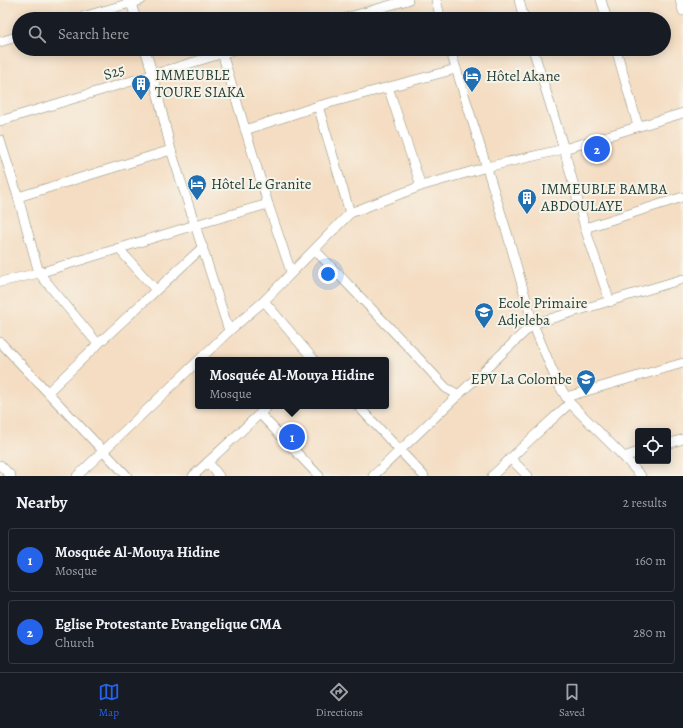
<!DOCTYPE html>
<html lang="en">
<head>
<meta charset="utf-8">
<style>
  :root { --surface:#171b24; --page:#242831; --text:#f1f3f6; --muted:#9ea1a6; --line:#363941; --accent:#2563eb }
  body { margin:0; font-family:Alegreya,serif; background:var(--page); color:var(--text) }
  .controls { position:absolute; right:12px; bottom:12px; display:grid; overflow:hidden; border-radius:4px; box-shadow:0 2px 10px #0003 }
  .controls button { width:36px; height:36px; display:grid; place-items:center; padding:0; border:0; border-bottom:1px solid var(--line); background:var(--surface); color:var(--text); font:20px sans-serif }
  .you { position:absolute; left:328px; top:274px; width:14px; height:14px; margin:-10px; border:3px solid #fff; border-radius:50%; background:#1a73e8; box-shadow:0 0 0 6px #1a73e833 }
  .badge { display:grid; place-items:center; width:26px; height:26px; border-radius:50%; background:var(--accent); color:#fff; font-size:13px; font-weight:700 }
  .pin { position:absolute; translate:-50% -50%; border:2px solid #fff; box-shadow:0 1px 4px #0006 }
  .popup { position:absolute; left:195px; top:357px; width:194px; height:52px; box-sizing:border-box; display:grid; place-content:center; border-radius:4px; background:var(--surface); filter:drop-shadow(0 1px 3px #0005); font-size:13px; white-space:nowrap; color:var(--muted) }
  .popup b { font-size:15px; color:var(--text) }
  .popup::after { content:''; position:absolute; left:50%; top:100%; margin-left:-8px; border:8px solid transparent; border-top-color:var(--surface) }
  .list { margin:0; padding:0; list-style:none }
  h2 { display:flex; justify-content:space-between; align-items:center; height:52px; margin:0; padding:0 16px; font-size:17px }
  h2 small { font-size:13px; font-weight:400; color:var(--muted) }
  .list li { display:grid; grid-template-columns:26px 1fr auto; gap:12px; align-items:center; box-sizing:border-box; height:64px; margin:0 8px 8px; padding:0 8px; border:1px solid var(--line); border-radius:4px }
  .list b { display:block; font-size:15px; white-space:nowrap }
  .list p { margin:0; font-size:13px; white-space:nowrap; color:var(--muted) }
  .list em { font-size:13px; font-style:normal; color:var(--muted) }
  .icon { flex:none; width:22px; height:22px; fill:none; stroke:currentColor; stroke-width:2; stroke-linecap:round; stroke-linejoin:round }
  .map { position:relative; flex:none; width:683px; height:476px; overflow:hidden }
  .search { position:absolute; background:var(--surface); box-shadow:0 2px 10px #0003; left:12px; right:12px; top:12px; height:44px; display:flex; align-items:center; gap:10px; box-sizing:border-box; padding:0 14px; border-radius:22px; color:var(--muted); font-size:15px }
  .sheet { height:196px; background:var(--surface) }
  nav { display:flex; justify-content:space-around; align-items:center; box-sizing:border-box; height:56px; border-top:1px solid var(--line); background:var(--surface); font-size:11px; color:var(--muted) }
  nav a { display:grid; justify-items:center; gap:2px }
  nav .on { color:var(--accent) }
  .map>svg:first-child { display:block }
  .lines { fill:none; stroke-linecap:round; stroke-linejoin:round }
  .minor-casing { stroke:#8a8d7b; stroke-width:10 }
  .minor { stroke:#fff; stroke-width:9 }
  .labels { text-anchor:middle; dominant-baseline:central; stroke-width:4; stroke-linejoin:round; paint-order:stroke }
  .street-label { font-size:15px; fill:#1f3d34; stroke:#f7f3e8 }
  .poi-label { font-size:15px; fill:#1f3d34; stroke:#f7f3e8; text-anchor:start }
</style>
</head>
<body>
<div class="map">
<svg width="683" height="476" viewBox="0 0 683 476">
  <rect width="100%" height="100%" fill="#f7f3e8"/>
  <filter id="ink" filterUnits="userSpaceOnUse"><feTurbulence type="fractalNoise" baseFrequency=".025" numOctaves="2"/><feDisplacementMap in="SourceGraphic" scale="8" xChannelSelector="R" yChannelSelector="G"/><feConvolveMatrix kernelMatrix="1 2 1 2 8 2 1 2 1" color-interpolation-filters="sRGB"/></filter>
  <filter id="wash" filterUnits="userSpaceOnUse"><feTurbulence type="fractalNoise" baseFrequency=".012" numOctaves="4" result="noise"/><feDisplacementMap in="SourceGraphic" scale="16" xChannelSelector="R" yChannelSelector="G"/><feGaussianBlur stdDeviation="0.9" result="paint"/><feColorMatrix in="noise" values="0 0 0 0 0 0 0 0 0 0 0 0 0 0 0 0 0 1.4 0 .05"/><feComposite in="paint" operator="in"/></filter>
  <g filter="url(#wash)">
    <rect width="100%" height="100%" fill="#f4ddc2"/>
  </g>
  <g filter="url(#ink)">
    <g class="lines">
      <!-- minor casing -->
      <g class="minor-casing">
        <g id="minor">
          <path d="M130 0 136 19"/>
          <path d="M436 0 441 19"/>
          <path d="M519 0 524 19"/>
          <path d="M601 0 607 19"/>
          <path d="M680 0 683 11"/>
          <path d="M75 19 141 0"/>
          <path d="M342 19 408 0"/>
          <path d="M0 42 19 36"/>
          <path d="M145 49 153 75 171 150 229 331"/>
          <path d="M450 49 508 236 533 324 555 377 560 387 570 403 624 457 641 476"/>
          <path d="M533 49 564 149 585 228 610 302"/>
          <path d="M616 49 638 126"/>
          <path d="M222 53 268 204 291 272"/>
          <path d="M388 87 421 186"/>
          <path d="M318 106 350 213"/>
          <path d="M0 121 237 49"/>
          <path d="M245 130 318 106 456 69"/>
          <path d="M0 140 18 197 39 273 98 344"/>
          <path d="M18 197 171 150"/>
          <path d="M585 228 683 197"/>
          <path d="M118 248 156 290"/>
          <path d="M315 250 412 351 446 388 459 395"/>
          <path d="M0 282 39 273 195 225 268 204"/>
          <path d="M264 301 314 360"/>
          <path d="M0 342 127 476"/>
          <path d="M199 360 229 331 264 301 350 213 421 186 487 167 564 149 683 113"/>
          <path d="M48 392 98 344 203 247"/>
          <path d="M566 397 683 363"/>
          <path d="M358 406 424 476"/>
          <path d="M260 414 319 476"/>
          <path d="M668 444 683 439"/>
          <path d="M624 457 638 452"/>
          <path d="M510 458 528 476"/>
          <path d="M208 462 219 476"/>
          <path d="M0 465 11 476"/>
          <path d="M77 476 198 361"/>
          <path d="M193 476 268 406"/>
          <path d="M373 476 533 324 683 279"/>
          <path d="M492 476 534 436 570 403"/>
        </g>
      </g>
      <!-- minor -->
      <use href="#minor" class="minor"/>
    </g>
  </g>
  <!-- icons -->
  <defs>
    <g id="hotel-pin" transform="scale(1)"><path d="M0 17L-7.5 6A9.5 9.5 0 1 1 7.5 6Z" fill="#1f6fb2" stroke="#f7f3e8"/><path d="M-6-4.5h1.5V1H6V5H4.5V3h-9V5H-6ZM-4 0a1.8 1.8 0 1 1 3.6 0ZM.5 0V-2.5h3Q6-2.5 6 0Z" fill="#fff"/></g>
    <g id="building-pin" transform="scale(1)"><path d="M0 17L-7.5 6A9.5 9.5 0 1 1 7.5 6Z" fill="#1f6fb2" stroke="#f7f3e8"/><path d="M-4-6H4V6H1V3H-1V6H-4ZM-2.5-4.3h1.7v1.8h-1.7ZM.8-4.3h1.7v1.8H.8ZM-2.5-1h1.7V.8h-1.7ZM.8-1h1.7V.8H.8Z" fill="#fff"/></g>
    <g id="school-pin" transform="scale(1)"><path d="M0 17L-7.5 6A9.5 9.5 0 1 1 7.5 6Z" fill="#1f6fb2" stroke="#f7f3e8"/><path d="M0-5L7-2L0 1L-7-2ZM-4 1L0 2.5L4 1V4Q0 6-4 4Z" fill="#fff"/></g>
  </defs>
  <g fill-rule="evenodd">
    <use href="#hotel-pin" x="472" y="76"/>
    <use href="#building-pin" x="141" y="84"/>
    <use href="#hotel-pin" x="197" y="184"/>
    <use href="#building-pin" x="527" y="198"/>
    <use href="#school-pin" x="484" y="312"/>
    <use href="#school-pin" x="586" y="379"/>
  </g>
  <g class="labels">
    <!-- street labels -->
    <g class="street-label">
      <text transform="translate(114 72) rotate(-17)">S25</text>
    </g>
    <!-- poi labels -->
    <g class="poi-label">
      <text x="155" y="75">IMMEUBLE<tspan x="155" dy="17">TOURE SIAKA</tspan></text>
      <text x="486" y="76">Hôtel Akane</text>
      <text x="211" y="184">Hôtel Le Granite</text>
      <text x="541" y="189">IMMEUBLE BAMBA<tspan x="541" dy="17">ABDOULAYE</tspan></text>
      <text x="498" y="303">Ecole Primaire<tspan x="498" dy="17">Adjeleba</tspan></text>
      <text x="572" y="379" text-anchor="end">EPV La Colombe</text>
    </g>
  </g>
</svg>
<div class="controls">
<button><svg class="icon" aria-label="locate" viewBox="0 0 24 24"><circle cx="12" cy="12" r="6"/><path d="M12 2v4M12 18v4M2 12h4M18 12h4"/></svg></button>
</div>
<div class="you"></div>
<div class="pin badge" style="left:292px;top:437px">1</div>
<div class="popup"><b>Mosquée Al-Mouya Hidine</b>Mosque</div>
<div class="pin badge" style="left:597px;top:149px">2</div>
<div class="search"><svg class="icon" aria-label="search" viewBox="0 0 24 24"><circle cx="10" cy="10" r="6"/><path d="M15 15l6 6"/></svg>Search here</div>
</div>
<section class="sheet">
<h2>Nearby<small>2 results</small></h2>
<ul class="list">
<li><span class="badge">1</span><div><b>Mosquée Al-Mouya Hidine</b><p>Mosque</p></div><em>160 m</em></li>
<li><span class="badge">2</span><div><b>Eglise Protestante Evangelique CMA</b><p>Church</p></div><em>280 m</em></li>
</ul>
</section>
<nav>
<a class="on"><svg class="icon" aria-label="map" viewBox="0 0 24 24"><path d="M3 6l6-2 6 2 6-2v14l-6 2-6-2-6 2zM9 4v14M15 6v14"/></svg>Map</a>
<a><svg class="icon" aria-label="directions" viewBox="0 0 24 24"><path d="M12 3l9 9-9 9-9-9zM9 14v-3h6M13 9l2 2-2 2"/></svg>Directions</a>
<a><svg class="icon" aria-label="saved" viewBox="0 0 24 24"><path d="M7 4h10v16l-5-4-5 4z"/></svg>Saved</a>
</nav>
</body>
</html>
